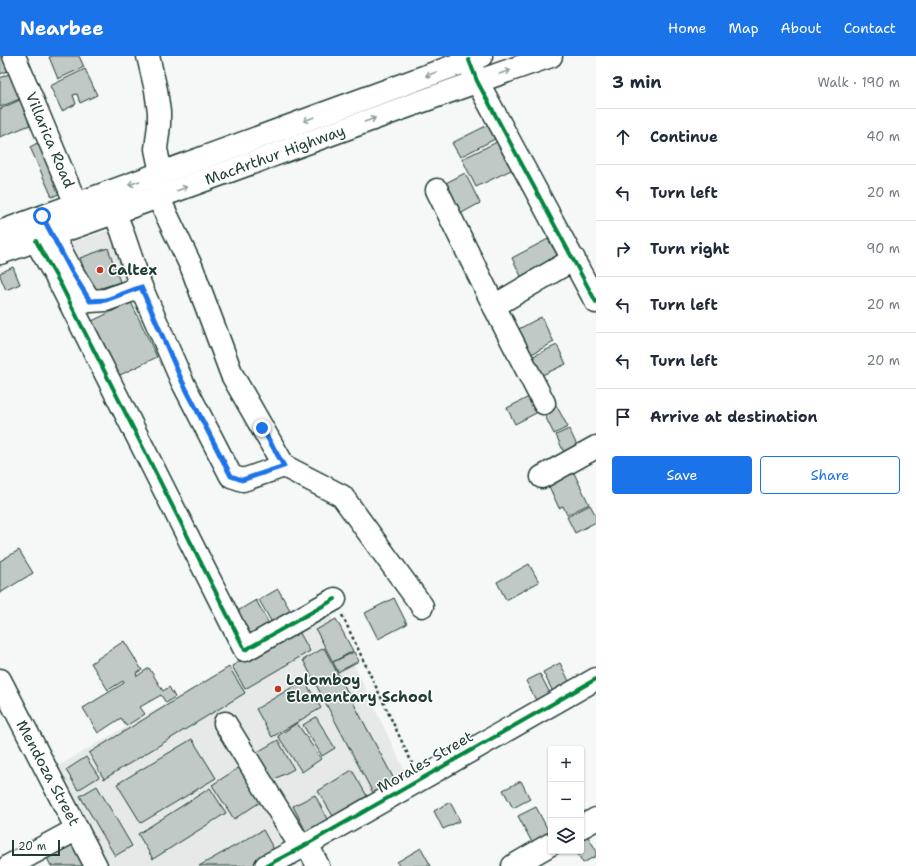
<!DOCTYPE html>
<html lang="en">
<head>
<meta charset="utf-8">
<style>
  :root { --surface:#fff; --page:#f6f6f7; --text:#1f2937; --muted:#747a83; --line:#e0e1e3; --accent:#1a73e8 }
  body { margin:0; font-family:"Shantell Sans",sans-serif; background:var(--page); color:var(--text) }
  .controls { position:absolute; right:12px; bottom:12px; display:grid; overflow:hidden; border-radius:4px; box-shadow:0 1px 3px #0004 }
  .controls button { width:36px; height:36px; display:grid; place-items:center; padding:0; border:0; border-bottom:1px solid var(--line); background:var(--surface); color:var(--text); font:20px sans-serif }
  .scale { position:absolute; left:12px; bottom:10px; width:48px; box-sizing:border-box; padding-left:4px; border:2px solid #1f3d34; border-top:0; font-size:11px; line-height:14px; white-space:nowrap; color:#1f3d34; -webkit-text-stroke:3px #fff; paint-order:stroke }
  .stop { position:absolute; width:12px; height:12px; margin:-9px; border:3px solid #1a73e8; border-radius:50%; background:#fff }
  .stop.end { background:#1a73e8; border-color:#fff; box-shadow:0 1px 4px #0008 }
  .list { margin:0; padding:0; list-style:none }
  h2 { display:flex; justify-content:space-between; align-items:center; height:52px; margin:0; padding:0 16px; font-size:17px }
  h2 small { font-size:13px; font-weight:400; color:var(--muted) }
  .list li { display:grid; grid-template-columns:26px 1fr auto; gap:12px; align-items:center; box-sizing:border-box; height:56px; padding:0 16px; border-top:1px solid var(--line) }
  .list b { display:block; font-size:15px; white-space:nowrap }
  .list em { font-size:13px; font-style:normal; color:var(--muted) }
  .actions { display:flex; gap:8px; padding:12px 16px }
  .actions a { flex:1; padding:9px 0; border:1px solid var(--accent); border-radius:4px; text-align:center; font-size:14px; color:var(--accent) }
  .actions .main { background:var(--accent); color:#fff }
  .icon { flex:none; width:22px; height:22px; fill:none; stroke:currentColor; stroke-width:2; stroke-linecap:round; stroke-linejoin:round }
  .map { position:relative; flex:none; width:596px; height:810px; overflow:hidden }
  header { display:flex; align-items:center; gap:24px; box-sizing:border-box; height:56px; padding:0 20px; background:var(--accent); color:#fff }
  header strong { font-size:19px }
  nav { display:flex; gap:22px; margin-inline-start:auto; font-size:14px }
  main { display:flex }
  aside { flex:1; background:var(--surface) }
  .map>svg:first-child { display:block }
  .built { fill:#e6e9e8 }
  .building { fill:#c0c9c6; stroke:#1f3d34 }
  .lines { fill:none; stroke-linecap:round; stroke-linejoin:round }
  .minor-casing { stroke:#1f3d34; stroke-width:25 }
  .highway-casing { stroke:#1f3d34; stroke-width:25 }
  .path { stroke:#1f3d34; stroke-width:2.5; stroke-dasharray:3 3; stroke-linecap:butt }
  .minor { stroke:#fff; stroke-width:22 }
  .highway { stroke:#fff; stroke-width:22 }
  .cycleway-casing { stroke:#fff; stroke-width:6 }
  .cycleway { stroke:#00873e; stroke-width:4 }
  .oneway { stroke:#8f9e9a }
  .route { stroke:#1a73e8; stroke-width:5 }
  .poi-dot { fill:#c8321e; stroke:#fff; stroke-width:1.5 }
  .labels { text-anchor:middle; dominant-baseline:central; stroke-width:3; stroke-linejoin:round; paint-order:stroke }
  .street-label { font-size:15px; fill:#1f3d34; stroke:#fff }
  .poi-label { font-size:15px; font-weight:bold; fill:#1f3d34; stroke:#fff; text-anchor:start }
</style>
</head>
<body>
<header>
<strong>Nearbee</strong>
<nav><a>Home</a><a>Map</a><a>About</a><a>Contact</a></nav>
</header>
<main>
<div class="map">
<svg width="596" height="810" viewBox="0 0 596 810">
  <rect width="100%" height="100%" fill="#f6f7f7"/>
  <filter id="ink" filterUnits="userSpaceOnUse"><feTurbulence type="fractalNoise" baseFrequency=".025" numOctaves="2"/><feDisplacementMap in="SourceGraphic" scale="8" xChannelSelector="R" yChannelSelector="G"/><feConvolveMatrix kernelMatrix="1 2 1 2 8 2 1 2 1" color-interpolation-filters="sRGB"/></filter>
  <g filter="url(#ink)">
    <!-- built -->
    <g class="built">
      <path d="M129 167 151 229 86 261 49 194Z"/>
      <path d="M328 554 408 722 252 810H106L53 713Z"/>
    </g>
    <!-- building -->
    <g class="building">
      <path d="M0 0H2L8 15 0 18Z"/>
      <path d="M53 0H79L84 11 58 23 49 1Z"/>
      <path d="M85 13 97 39 80 47 77 38 73 39 76 48 62 55 50 30Z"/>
      <path d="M11 17 22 42 0 51V22Z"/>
      <path d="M24 42 35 67 0 81V53Z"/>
      <path d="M488 69 495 83 460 101 452 87Z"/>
      <path d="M43 84 65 135 52 141 30 91Z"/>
      <path d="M499 85 513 113 476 131 462 103Z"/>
      <path d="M465 117 480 147 458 159 442 129Z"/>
      <path d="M548 183 560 204 523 224 512 202Z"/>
      <path d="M108 192 120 226 92 235 80 202Z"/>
      <path d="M13 211 20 228 6 234 0 220V217Z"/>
      <path d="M131 246 157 301 116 321 90 266Z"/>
      <path d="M541 261 554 286 528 300 515 275Z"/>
      <path d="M557 289 566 308 538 321 529 302Z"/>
      <path d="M533 339 540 355 515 368 507 352Z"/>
      <path d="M556 349 568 371 554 378 543 356Z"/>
      <path d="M569 373 581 397 567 403 556 379Z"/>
      <path d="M573 415 589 448 567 459 563 450 559 452 548 428Z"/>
      <path d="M590 449 596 460V466L575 477 567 461Z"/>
      <path d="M19 494 33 517 0 537V505Z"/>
      <path d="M529 508 539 526 506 544 497 526Z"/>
      <path d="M278 533 294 561 275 572 259 544Z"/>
      <path d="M394 542 407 568 378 583 365 557Z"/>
      <path d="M256 544 273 575 253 586 236 556Z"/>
      <path d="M336 563 353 595 333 606 316 574Z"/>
      <path d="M297 572 310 595 245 633 232 610Z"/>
      <path d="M124 585 142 614 136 617 137 620 149 612 163 635 169 631 175 641 166 647 161 639 140 651 145 658 126 670 121 662 98 677 83 652 124 627 123 625 108 634 91 607Z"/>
      <path d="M324 592 395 725 373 737 303 604Z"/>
      <path d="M354 596 359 605 338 616 333 606Z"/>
      <path d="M560 607 571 629 554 638 543 616Z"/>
      <path d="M229 611 245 637 104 723 89 697Z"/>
      <path d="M540 618 552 641 538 648 526 625Z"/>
      <path d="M304 624 321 652 272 681 256 653Z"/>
      <path d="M316 661 335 692 322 700 303 669Z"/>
      <path d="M297 667 321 703 302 716 278 680Z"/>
      <path d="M192 683 216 722 141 767 117 728Z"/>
      <path d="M278 684 294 713 269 726 254 698Z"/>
      <path d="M86 701 99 721 78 734 66 714Z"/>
      <path d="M240 711 262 745 234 763 212 729Z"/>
      <path d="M352 714 367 740 333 760 318 735Z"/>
      <path d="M521 725 530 743 513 752 503 734Z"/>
      <path d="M97 730 132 790 115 800 80 740Z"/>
      <path d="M210 732 226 757 153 803 138 778Z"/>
      <path d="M315 739 328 765 306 776 293 750Z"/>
      <path d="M450 746 460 765 443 773 434 755Z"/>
      <path d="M536 751 551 780 535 792 518 760Z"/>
      <path d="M263 774 277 799 258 810H199Z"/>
      <path d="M587 779 596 794V800L583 807 576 795H581V782Z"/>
      <path d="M74 788 86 810H51L47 802Z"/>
      <path d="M421 792 431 810H399L397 806Z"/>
    </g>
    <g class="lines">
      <!-- minor casing -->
      <g class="minor-casing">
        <g id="minor">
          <path d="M14 0 83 165"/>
          <path d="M148 0 156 34 159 56V69L156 93 161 117"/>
          <path d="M470 8 477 25 596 246"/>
          <path d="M437 134 494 250 574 203"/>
          <path d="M158 141 192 212 232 319 284 410 342 440 422 550"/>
          <path d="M44 163 72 216 90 245 106 244 141 231 122 175 108 140"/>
          <path d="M36 185 61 229 245 594 335 543"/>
          <path d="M141 231 182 325 231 420 243 424 284 410"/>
          <path d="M494 250 544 347"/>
          <path d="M542 421 596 391"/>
          <path d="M0 624 96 810"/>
          <path d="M225 667 298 786 302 791"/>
          <path d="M581 771 596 763"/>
          <path d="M307 788 318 810"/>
          <path d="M9 810 77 773"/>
          <path d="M266 810 302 791 596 623"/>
          <path d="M513 810 551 788"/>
        </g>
      </g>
      <!-- highway casing -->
      <g class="highway-casing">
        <g id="highway">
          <path d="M0 176 481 0"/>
          <path d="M0 197C184 134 366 63 551 0"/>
        </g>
      </g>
      <!-- path -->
      <path class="path" d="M342 559 412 707"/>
      <!-- minor -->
      <use href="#minor" class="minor"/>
      <!-- highway -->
      <use href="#highway" class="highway"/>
      <!-- cycleway casing -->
      <g class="cycleway-casing">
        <g id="cycleway">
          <path d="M469 4 477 25 596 246"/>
          <path d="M36 185 61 229 245 594 335 543"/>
          <path d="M266 810 302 791 596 623"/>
        </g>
      </g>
      <!-- cycleway -->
      <use href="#cycleway" class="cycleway"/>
    </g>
    <!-- one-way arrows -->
    <defs><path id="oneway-shaft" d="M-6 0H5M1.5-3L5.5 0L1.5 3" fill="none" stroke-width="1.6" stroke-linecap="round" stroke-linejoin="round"/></defs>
    <g class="oneway">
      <use href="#oneway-shaft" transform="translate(505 16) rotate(-19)"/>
      <use href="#oneway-shaft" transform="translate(431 18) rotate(160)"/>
      <use href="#oneway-shaft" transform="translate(309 63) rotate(160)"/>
      <use href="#oneway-shaft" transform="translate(370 64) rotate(-20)"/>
      <use href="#oneway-shaft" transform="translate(134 127) rotate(160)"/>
      <use href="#oneway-shaft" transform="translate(182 133) rotate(-20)"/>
    </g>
  </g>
  <g class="lines" filter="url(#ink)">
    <!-- route -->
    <path class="route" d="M42 160 72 216 90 245 106 244 141 231 182 325 231 420 242 424 284 410 262 372"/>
  </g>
  <!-- markers -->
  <g class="poi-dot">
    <circle cx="100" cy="214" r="4"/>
    <circle cx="278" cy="633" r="4"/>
  </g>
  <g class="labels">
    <!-- street labels -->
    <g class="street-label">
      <text transform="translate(50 84) rotate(67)">Villarica Road</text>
      <text transform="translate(275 99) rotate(-20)">MacArthur Highway</text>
      <text transform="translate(425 706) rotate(-30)">Morales Street</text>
      <text transform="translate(48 717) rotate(62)">Mendoza Street</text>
    </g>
    <!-- poi labels -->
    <g class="poi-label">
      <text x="108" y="214">Caltex</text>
      <text x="286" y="624">Lolomboy<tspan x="286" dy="17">Elementary School</tspan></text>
    </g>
  </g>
</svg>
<div class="controls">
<button>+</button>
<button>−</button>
<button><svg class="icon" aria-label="layers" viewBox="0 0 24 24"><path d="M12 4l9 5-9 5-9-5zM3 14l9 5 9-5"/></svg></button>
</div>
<div class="scale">20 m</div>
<div class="stop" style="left:42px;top:160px"></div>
<div class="stop end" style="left:262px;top:372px"></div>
</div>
<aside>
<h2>3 min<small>Walk · 190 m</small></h2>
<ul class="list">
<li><svg class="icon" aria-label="ahead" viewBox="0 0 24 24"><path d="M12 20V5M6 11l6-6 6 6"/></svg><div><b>Continue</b></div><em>40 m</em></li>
<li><svg class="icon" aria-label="left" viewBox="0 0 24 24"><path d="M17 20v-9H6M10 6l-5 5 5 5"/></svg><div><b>Turn left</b></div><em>20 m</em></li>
<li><svg class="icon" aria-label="right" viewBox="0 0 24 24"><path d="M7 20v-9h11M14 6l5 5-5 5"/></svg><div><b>Turn right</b></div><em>90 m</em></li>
<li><svg class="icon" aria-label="left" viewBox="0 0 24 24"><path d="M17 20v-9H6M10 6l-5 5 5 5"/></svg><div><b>Turn left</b></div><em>20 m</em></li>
<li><svg class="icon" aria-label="left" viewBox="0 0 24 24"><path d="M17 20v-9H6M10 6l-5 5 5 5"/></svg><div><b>Turn left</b></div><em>20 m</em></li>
<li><svg class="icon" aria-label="arrive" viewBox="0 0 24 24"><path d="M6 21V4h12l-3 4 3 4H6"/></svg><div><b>Arrive at destination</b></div></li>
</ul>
<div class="actions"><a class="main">Save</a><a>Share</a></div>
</aside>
</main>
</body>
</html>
